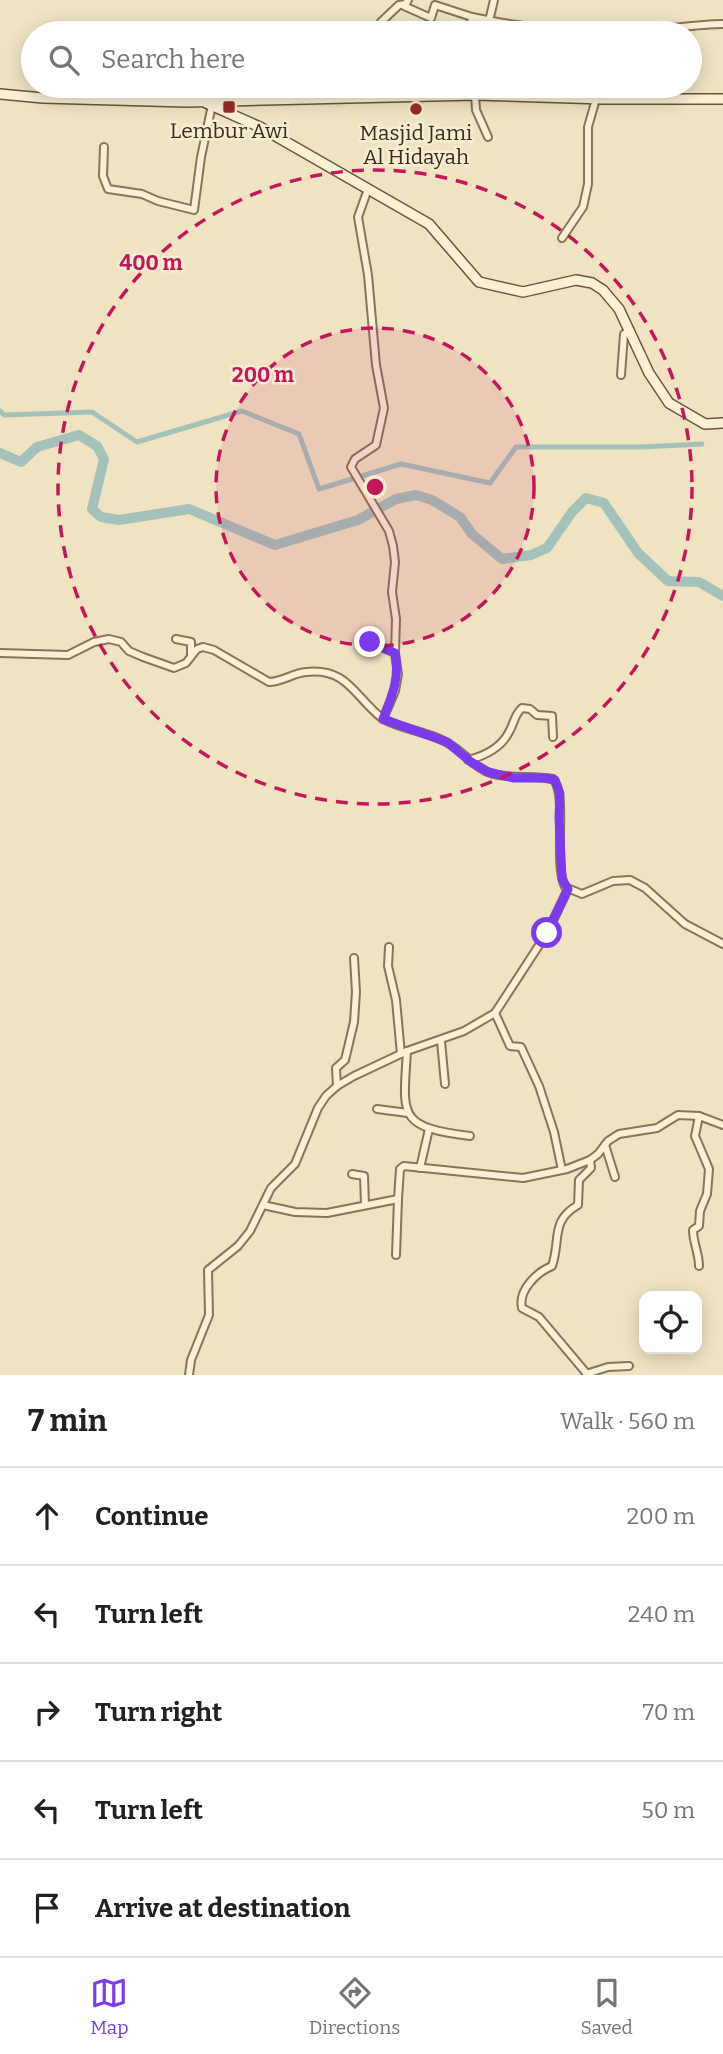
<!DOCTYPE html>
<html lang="en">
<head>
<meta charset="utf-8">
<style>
  :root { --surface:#fff; --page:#f2f2f2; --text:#202124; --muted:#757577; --line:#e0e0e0; --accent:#7c3aed }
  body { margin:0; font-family:Bitter,serif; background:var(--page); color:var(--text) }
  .controls { position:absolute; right:21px; bottom:21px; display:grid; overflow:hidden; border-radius:14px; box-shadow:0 4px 18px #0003 }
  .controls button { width:63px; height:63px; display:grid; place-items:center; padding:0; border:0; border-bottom:2px solid var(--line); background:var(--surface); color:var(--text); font:35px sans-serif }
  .stop { position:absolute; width:21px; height:21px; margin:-16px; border:5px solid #7c3aed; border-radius:50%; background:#fff }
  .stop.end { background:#7c3aed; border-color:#fff; box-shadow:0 2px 7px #0008 }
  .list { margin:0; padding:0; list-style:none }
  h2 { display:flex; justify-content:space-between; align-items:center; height:91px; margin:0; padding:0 28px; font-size:30px }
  h2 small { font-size:23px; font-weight:400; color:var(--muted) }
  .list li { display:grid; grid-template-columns:46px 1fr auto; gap:21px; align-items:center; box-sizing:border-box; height:98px; padding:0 28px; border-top:2px solid var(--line) }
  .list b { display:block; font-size:26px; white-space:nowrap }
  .list em { font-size:23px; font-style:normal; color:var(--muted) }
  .icon { flex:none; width:38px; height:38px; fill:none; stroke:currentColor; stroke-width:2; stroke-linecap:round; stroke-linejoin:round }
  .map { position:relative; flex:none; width:723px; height:1375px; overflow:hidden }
  .search { position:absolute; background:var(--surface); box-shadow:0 4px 18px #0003; left:21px; right:21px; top:21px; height:77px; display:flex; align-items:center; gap:18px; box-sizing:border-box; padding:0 24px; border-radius:38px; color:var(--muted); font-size:26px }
  .sheet { height:581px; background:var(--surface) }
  nav { display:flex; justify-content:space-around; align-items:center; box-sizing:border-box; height:98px; border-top:2px solid var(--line); background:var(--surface); font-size:19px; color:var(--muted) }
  nav a { display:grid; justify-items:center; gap:4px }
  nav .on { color:var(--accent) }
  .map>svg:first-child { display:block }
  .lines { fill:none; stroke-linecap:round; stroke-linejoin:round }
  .canal { stroke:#a4c1ba; stroke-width:5 }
  .river { stroke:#a4c1ba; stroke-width:10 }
  .minor-casing { stroke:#897459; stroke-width:10 }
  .secondary-casing { stroke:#6a553c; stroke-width:12 }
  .minor { stroke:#f9f0d5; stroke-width:6 }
  .secondary { stroke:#f9f0d5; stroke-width:9 }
  .route { stroke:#7c3aed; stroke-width:9 }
  .ring { fill:none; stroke:#c2185b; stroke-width:3.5; stroke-dasharray:12 9 }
  .poi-dot { fill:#982c28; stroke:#f6edd2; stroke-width:2.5 }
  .labels { text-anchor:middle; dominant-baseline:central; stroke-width:5; stroke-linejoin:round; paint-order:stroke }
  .poi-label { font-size:21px; fill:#382b1d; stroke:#f6edd2 }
  .centre { fill:#c2185b; stroke:#f6edd2; stroke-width:3.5 }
  .ring-label { font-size:21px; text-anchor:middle; font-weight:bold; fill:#c2185b; stroke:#f6edd2; stroke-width:5; stroke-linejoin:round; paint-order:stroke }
</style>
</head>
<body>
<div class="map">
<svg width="723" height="1375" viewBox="0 0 723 1375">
  <rect width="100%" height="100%" fill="#efe3c2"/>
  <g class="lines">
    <!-- canal -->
    <path class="canal" d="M0 411 4 415 92 412 137 442 242 411 299 434 319 489 401 464 490 483 516 447H642L702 444"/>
    <!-- river -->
    <path class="river" d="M0 453 21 462 37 447 79 435 97 446 104 459 92 509 101 517 119 520 189 509 275 545 358 520 396 499 416 495 432 500 460 517 472 534 502 559 531 555 547 548 572 512 586 498 604 503 638 553 668 581 699 582 723 596"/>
    <!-- minor casing -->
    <g class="minor-casing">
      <g id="minor">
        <path d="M404 6 431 18 435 5 472 17"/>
        <path d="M489 21 494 0"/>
        <path d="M374 33 381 22 399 5 406 4 408 0"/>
        <path d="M469 33 472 17C532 30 593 34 654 30 677 28 700 24 723 24"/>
        <path d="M475 95 476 110 488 137"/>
        <path d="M352 98 354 86"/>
        <path d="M104 147 103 176 108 189 142 194 158 201 194 210 201 157 212 105"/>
        <path d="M562 238 583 207 588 184V127L596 99"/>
        <path d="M621 375 624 334 630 330"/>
        <path d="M176 639 191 642V654"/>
        <path d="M360 642H370L395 653"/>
        <path d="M0 653 68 655 94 642 109 639 121 642 129 651 143 657 174 668 186 663 197 649 203 647 214 650 269 682C282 682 293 673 306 672 348 667 355 698 383 719L395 691 398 674 395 653 396 619 392 592 395 562 393 546 389 531 351 467 355 459 376 445 384 408 376 365 368 275 358 217 368 189"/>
        <path d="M383 719C402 729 424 731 444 741 462 749 473 768 493 774 513 779 533 775 553 779 568 794 553 861 565 887L582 894 613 881 630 880 645 888 685 924 723 944"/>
        <path d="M468 760C484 756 501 748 509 732 514 724 514 715 522 708L530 709 537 715 552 716 553 737"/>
        <path d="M389 947 388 966 396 1000 401 1054"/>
        <path d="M495 1013 510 1046 521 1047 539 1086 554 1132 562 1170"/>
        <path d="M441 1041 445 1084"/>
        <path d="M407 1051C403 1116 397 1127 470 1136"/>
        <path d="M337 1086 336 1068 345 1060 354 1022 356 992 354 958"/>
        <path d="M377 1109 408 1113"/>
        <path d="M699 1116 695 1136 709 1169 707 1194 700 1211 699 1226 693 1230C693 1243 699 1253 699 1266"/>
        <path d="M605 1145 615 1177"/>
        <path d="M420 1168 429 1129"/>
        <path d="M352 1174 364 1176 365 1205"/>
        <path d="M263 1205 295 1212 327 1213 398 1199 400 1169 404 1166 523 1178 567 1169 590 1160 598 1154 608 1141 619 1134 657 1128 678 1115 699 1116 723 1125"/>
        <path d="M396 1255 398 1199"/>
        <path d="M586 1374 608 1367 629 1366"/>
        <path d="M587 1374 539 1317 522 1308C518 1290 537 1272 552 1266 561 1240 550 1221 578 1205L579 1180 591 1168 590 1160"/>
        <path d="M189 1375 191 1360 209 1315 208 1270 238 1246 250 1231 271 1188 295 1164 318 1108 326 1096 337 1086 354 1076 407 1051 464 1031 495 1013 547 933 568 889"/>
      </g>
    </g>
    <!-- secondary casing -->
    <g class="secondary-casing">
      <g id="secondary">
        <path d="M0 94 43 98 187 102 475 95 603 99H723"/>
        <path d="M206 103 260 127 429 224 479 282 523 292 576 280 592 283 603 290 619 309 649 373 669 403 705 424 723 423"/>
      </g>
    </g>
    <!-- minor -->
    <use href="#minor" class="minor"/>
    <!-- secondary -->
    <use href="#secondary" class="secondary"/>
  </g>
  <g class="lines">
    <!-- route -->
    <path class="route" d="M370 642 395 653C400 678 392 696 383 719L447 742 471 762 488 772 514 778H546L555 780 560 794 559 817 562 879 568 889 547 933"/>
  </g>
  <!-- distance rings -->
  <circle cx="375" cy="487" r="159" fill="#c2185b" fill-opacity=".12"/>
  <g class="ring">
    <circle cx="375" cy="487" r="159"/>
    <circle cx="375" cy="487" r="317"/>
  </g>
  <!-- markers -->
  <g class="poi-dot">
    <rect x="222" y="100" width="14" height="14" rx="3.5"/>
    <circle cx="416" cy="109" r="7"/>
  </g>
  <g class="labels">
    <!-- poi labels -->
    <g class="poi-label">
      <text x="229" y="131">Lembur Awi</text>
      <text x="416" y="133">Masjid Jami<tspan x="416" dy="24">Al Hidayah</tspan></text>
    </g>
  </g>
  <circle cx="375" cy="487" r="10" class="centre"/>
  <g class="ring-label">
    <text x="151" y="270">400 m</text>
    <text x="263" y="382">200 m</text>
  </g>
</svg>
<div class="controls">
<button><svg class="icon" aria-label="locate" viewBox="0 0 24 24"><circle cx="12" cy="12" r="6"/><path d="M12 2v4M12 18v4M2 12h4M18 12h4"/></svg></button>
</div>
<div class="stop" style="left:547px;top:933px"></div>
<div class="stop end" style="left:370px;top:642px"></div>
<div class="search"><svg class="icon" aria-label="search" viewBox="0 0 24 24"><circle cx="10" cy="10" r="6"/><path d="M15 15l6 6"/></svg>Search here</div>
</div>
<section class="sheet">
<h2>7 min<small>Walk · 560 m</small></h2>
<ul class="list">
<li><svg class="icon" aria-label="ahead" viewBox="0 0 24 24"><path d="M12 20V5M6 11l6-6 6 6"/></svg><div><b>Continue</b></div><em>200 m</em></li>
<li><svg class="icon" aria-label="left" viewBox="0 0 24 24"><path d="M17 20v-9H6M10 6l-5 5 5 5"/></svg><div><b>Turn left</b></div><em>240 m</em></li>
<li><svg class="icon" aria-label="right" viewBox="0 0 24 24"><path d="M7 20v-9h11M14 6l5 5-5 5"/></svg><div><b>Turn right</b></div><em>70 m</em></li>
<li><svg class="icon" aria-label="left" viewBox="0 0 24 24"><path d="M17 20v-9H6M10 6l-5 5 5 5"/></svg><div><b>Turn left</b></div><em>50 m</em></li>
<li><svg class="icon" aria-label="arrive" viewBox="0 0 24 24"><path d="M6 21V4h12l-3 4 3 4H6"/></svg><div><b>Arrive at destination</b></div></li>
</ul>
</section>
<nav>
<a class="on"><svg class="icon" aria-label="map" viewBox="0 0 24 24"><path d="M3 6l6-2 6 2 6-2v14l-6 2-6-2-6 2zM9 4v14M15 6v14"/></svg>Map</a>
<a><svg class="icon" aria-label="directions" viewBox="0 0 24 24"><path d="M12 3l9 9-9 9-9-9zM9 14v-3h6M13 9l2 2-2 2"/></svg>Directions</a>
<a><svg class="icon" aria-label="saved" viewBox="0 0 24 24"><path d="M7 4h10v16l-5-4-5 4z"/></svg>Saved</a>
</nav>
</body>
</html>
